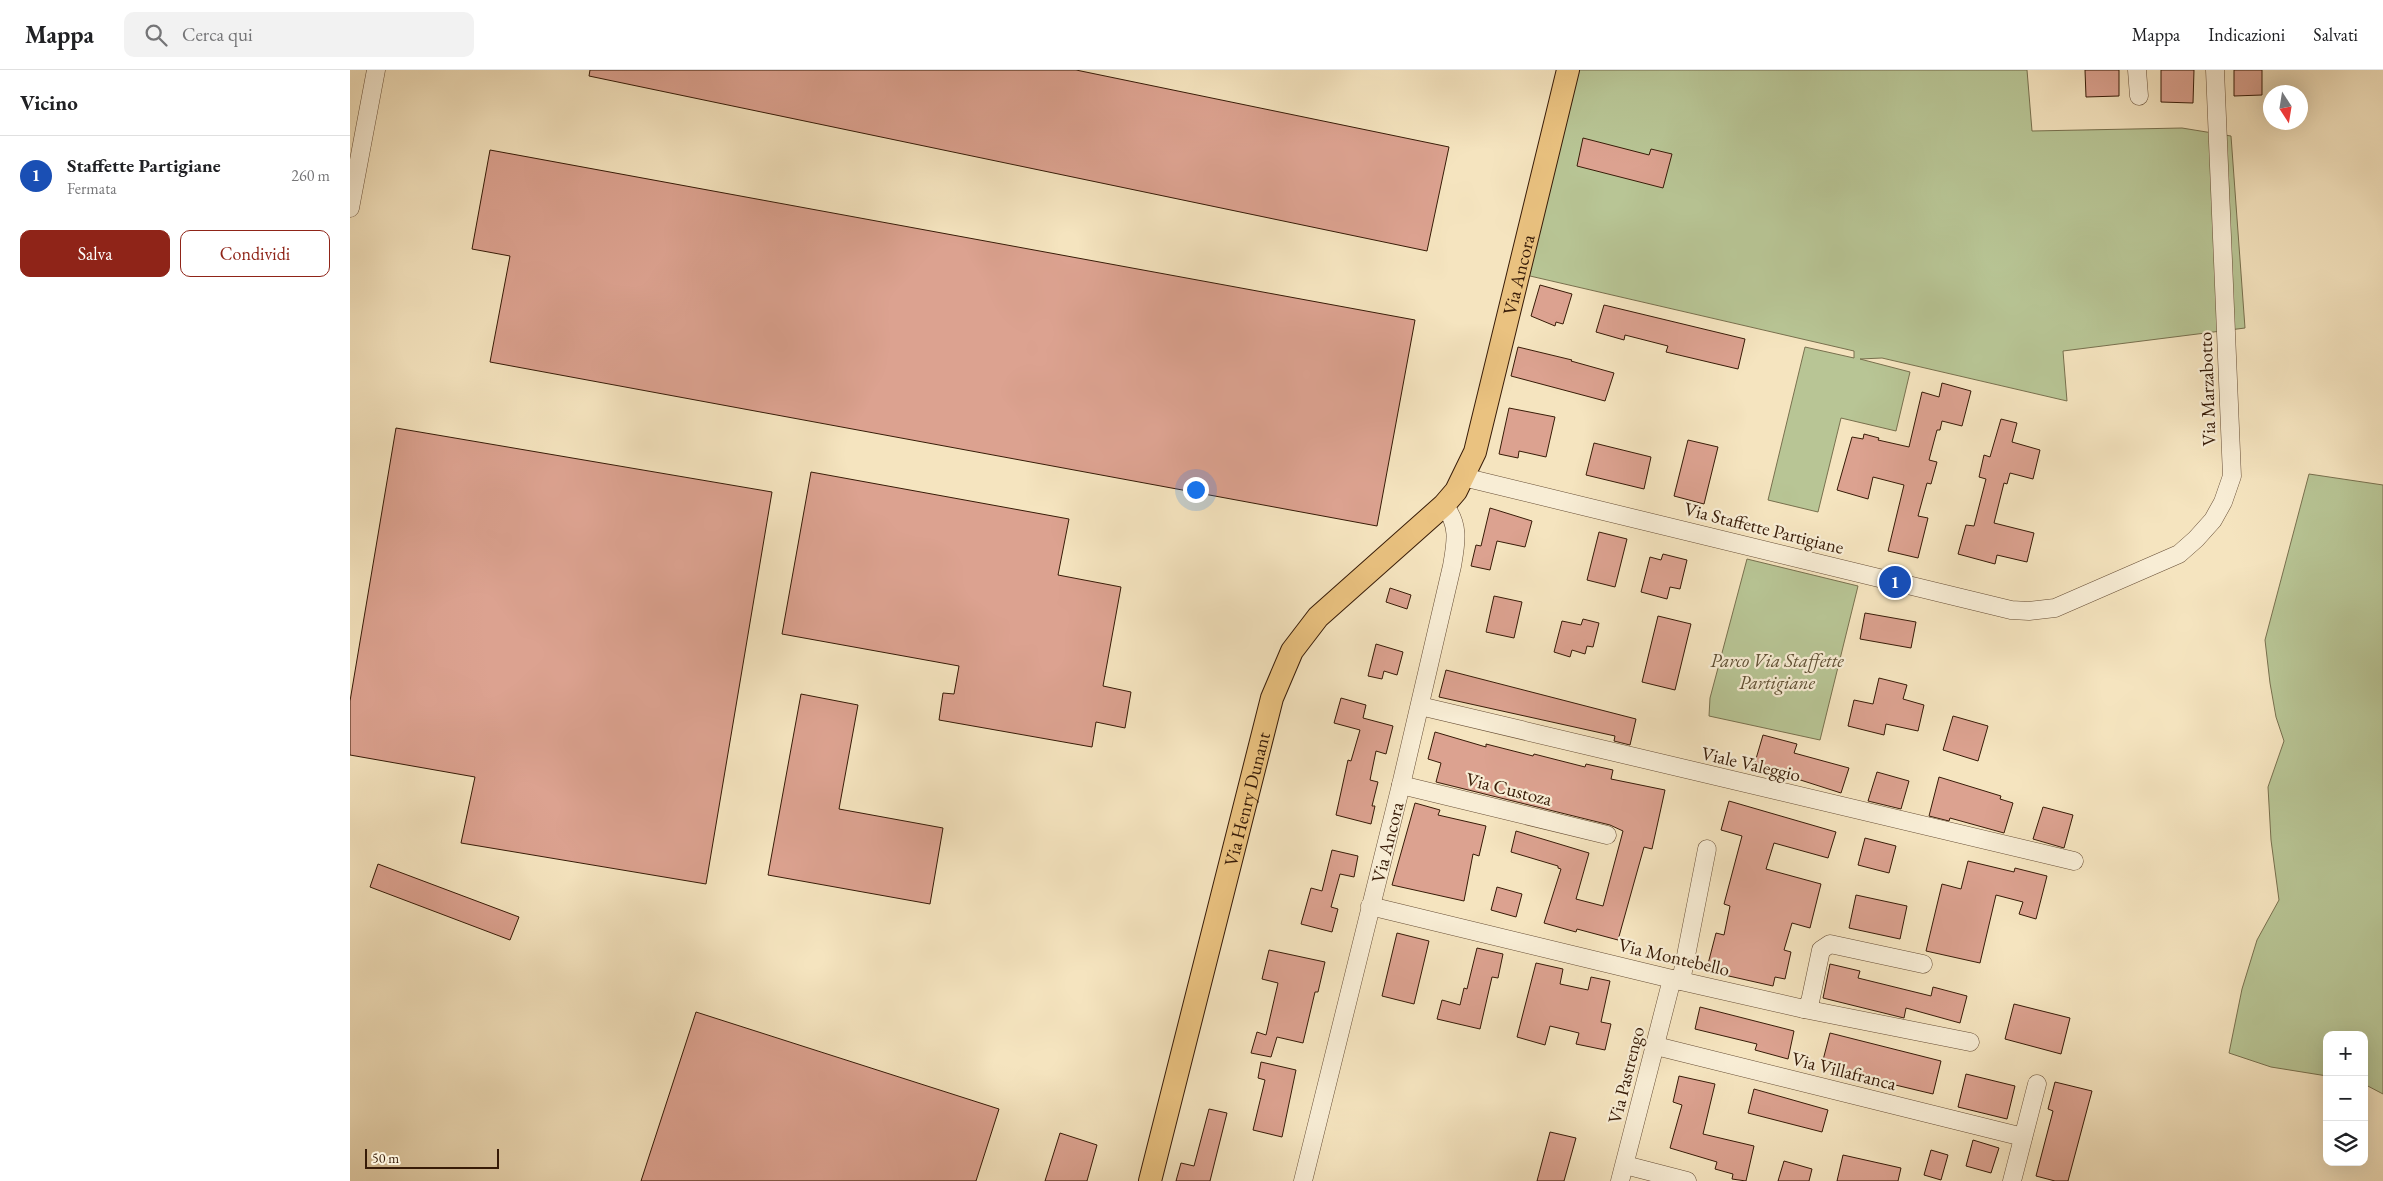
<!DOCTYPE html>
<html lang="it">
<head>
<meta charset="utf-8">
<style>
  :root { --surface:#fff; --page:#f2f2f2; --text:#202124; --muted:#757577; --line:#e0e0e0; --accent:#8f2418 }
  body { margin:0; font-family:"EB Garamond",serif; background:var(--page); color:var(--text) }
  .controls { position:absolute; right:15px; bottom:15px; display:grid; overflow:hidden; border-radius:10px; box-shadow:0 5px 20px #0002 }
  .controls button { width:45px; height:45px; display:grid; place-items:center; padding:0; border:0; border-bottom:1px solid var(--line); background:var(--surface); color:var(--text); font:25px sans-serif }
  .compass { position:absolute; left:1913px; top:15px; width:45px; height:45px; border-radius:50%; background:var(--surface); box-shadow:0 5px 20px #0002; rotate:168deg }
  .scale { position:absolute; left:15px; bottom:12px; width:134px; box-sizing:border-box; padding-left:5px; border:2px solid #371b07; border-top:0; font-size:14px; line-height:18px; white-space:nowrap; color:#371b07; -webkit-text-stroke:4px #f8edd5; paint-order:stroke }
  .you { position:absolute; left:845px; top:419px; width:18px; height:18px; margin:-12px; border:4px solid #fff; border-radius:50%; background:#1a73e8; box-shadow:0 0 0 8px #1a73e833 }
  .badge { display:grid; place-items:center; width:32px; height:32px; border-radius:50%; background:var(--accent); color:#fff; font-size:16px; font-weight:700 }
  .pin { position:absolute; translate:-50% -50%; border:2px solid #fff; box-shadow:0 1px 5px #0006 }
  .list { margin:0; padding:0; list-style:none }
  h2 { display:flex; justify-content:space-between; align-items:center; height:65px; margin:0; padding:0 20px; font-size:21px }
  h2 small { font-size:16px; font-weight:400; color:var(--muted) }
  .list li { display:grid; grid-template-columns:32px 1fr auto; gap:15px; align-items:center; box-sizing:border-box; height:80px; padding:0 20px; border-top:1px solid var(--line) }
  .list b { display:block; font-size:19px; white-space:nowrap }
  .list p { margin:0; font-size:16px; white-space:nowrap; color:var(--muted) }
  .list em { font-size:16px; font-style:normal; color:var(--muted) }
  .actions { display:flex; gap:10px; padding:15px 20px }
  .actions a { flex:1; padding:11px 0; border:1px solid var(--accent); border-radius:10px; text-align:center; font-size:18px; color:var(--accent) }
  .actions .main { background:var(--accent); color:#fff }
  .icon { flex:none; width:28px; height:28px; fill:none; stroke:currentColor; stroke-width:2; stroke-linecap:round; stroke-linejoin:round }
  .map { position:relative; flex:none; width:2033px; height:1111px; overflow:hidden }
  header { display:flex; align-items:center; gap:30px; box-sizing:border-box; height:70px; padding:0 25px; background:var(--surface); border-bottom:1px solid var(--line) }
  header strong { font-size:24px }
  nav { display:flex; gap:28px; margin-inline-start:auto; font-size:18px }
  .search { width:350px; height:45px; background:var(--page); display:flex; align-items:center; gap:12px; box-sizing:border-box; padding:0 18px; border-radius:10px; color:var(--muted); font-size:19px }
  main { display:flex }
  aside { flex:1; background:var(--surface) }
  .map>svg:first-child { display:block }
  .green { fill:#b8c595; stroke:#78704e }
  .building { fill:#dca290; stroke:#371b07 }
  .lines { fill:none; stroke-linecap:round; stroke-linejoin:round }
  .minor-casing { stroke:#664d35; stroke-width:19 }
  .major-casing { stroke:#371b07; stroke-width:24 }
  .minor { stroke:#f8edd5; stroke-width:18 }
  .major { stroke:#eac280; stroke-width:22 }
  .labels { text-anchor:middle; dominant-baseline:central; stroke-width:4.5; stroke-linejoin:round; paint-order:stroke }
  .street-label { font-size:19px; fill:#371b07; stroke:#f8edd5 }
  .park-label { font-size:19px; font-style:italic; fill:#5e4e32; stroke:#f8edd5 }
</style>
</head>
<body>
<header>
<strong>Mappa</strong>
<div class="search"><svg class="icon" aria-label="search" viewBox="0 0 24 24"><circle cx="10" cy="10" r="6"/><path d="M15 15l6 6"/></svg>Cerca qui</div>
<nav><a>Mappa</a><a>Indicazioni</a><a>Salvati</a></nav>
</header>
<main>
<aside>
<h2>Vicino<small></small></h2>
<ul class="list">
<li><span class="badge" style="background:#1a4fb4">1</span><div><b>Staffette Partigiane</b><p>Fermata</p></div><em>260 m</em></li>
</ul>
<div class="actions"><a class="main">Salva</a><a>Condividi</a></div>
</aside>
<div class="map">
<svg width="2033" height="1111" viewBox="0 0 2033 1111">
  <rect width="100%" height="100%" fill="#f5e4bf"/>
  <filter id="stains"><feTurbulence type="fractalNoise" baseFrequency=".004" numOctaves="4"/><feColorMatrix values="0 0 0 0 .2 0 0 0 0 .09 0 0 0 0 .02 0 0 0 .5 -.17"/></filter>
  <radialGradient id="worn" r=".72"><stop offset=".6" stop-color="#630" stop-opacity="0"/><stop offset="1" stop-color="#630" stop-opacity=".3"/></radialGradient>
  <!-- green -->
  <g class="green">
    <path d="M1215 0H1677L1682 61 1832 58 1881 66 1895 258 1713 281 1717 331 1532 288 1510 289 1560 302 1546 361 1491 348 1468 442 1418 430 1455 277 1504 288V281L1167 203Z"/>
    <path d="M1959 404 2033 415V1024L2014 1014V965H1977V1006L1921 997 1879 983 1892 919 1907 870 1929 830 1921 770 1918 717 1934 671 1926 647 1920 613 1915 570Z"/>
    <path d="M1397 489 1508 516 1470 670 1359 646 1360 628Z"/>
  </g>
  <!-- building -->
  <g class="building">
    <path d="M240 0H726L1099 77 1077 181 239 6Z"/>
    <path d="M1735 0H1769V26L1736 27Z"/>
    <path d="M1811 0H1844L1843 33 1811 32Z"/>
    <path d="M1884 0H1912V25L1884 26Z"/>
    <path d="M1233 68 1299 85 1301 79 1322 84 1313 118 1227 96Z"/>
    <path d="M140 80 1065 250 1027 456 140 292 160 186 122 179Z"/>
    <path d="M1190 215 1222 224 1213 254 1206 252 1205 256 1181 246Z"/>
    <path d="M1254 235 1395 269 1388 299 1316 282 1318 276 1275 265 1274 270 1246 262Z"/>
    <path d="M1168 277 1222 290 1221 291 1264 303 1255 331 1161 306Z"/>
    <path d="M1592 313 1621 321 1612 356 1592 351 1590 360H1587L1579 390 1587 392 1581 414 1577 413 1568 446 1578 448 1568 488 1538 481 1554 415 1523 407 1518 429 1487 420 1502 367 1513 369 1514 364 1529 368 1528 370 1559 377 1572 322 1589 327Z"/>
    <path d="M1159 338 1205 347 1196 387 1169 381 1168 388 1149 384Z"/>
    <path d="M1651 349 1667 353 1662 372 1690 380 1683 409 1660 403 1657 414 1654 413 1644 453 1684 463 1677 492 1647 485 1645 494 1608 484 1616 455 1624 456 1636 409 1629 407 1634 385 1640 387Z"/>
    <path d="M46 358 422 422 356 814 111 773 125 707 0 685V631Z"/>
    <path d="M1338 370 1368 377 1354 434 1324 426Z"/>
    <path d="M1244 373 1301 387 1294 419 1236 405Z"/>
    <path d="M461 402 719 449 708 505 771 517 753 616 781 622 775 658 746 652 742 677 589 650 593 623 604 624 609 596 432 564Z"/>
    <path d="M1140 438 1182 451 1175 477 1147 471 1140 500 1121 496 1126 475 1131 476Z"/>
    <path d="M1249 462 1277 469 1265 517 1237 510Z"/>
    <path d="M1313 484 1337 490 1330 519 1320 517 1317 529 1291 522 1300 487 1311 490Z"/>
    <path d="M1040 518 1061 525 1057 539 1036 532Z"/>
    <path d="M1144 526 1172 532 1164 568 1136 562Z"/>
    <path d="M1515 543 1566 552 1561 578 1510 569Z"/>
    <path d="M1308 546 1341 554 1325 620 1292 612Z"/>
    <path d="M1233 549 1249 553 1243 577 1237 576 1235 584 1222 580 1220 587 1204 582 1212 551 1231 555Z"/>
    <path d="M1026 574 1053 582 1047 605 1034 601 1032 609 1018 606Z"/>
    <path d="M1096 600 1286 649 1280 675 1264 671 1265 666 1089 627Z"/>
    <path d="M1529 608 1557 615 1553 629 1574 635 1568 661 1536 654 1534 665 1498 656 1504 630 1523 634Z"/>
    <path d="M451 624 508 635 489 739 593 758 580 834 418 805Z"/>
    <path d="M991 628 1016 635 1013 648 1043 656 1036 684 1026 681 1020 710 1028 712 1022 736H1025L1021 754 986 745 998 690 1001 691 1010 660 984 653Z"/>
    <path d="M1603 646 1638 656 1628 691 1593 680Z"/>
    <path d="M1085 662 1136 677V674L1183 686 1184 684 1235 697 1236 694 1263 700 1261 709 1315 720 1302 779 1294 777 1268 870 1227 859 1226 862 1194 853 1211 799 1208 798V796L1161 782 1166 761 1239 783 1226 829 1253 836 1273 761 1260 755 1086 712 1091 693 1078 689Z"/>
    <path d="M1413 665 1447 674 1444 683 1499 698 1491 723 1438 706 1437 709 1403 699Z"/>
    <path d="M1527 702 1559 711 1551 739 1518 731Z"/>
    <path d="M1589 707 1651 726 1650 729 1663 733 1654 763 1600 748 1599 751 1579 746Z"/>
    <path d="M1379 731 1486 762 1478 788 1424 773 1416 799 1471 814 1460 858 1442 853 1434 880 1441 882 1435 909 1425 907 1423 916 1370 904 1371 897 1358 894 1366 863 1374 865 1380 836 1374 834 1392 766 1371 760Z"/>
    <path d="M1065 733 1090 740 1088 745 1136 756 1129 786 1123 784 1114 831 1042 815Z"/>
    <path d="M1693 737 1723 745 1714 778 1683 769Z"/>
    <path d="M1515 768 1546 776 1539 803 1508 795Z"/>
    <path d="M982 780 1008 786 1004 807 990 804 981 837 988 839 982 862 951 854 961 818 972 821Z"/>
    <path d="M1618 791 1664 802 1665 798 1697 806 1686 849 1669 844 1673 832 1646 825 1630 893 1576 881 1592 814 1611 819Z"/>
    <path d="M28 794 169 847 160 870 20 817Z"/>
    <path d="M1147 817 1172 824 1166 847 1141 840Z"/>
    <path d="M1506 825 1557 836 1550 869 1499 858Z"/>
    <path d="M1047 863 1079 871 1064 934 1032 926Z"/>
    <path d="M1127 878 1153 884 1148 908 1142 907 1130 959 1087 949 1092 930 1110 935 1114 918 1117 919Z"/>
    <path d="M919 880 975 892 968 922H965L953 973 927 967 921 987 901 983 907 962 916 965 928 913 912 909Z"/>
    <path d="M1186 893 1213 899 1210 914 1238 920 1241 907 1260 911 1251 952 1261 954 1255 980 1226 974 1229 963 1200 956 1195 975 1167 967Z"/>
    <path d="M1480 894 1510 901 1508 908 1581 926 1583 917 1617 926 1610 953 1556 938 1554 948 1473 928Z"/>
    <path d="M1664 934 1720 948 1711 984 1655 969Z"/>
    <path d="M1350 937 1444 961 1438 989 1405 980 1407 974 1345 959Z"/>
    <path d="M346 942 649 1039 626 1111H291Z"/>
    <path d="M1480 963 1591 991 1583 1024 1512 1007 1513 1004 1472 994Z"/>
    <path d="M911 992 946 1000 932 1067 903 1060 915 1010 908 1008Z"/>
    <path d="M1616 1004 1665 1016 1657 1049 1608 1037Z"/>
    <path d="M1329 1006 1365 1014 1353 1064 1404 1076 1396 1111 1382 1109 1383 1104 1365 1099 1367 1092 1320 1078 1332 1035 1323 1032Z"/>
    <path d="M1705 1012 1742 1021 1718 1111H1705L1686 1106 1703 1041 1698 1039Z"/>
    <path d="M1404 1019 1478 1040 1472 1062 1398 1043Z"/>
    <path d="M859 1039 877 1043 860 1111H826L831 1093 844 1096Z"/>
    <path d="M1200 1062 1226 1068 1214 1111H1187Z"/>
    <path d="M710 1063 747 1075 737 1111H695Z"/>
    <path d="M1623 1070 1649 1078 1641 1103 1616 1096Z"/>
    <path d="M1581 1080 1598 1085 1591 1110 1574 1105Z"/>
    <path d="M1493 1085 1551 1098 1548 1111H1487Z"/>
    <path d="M1434 1091 1462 1099 1459 1111H1428Z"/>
  </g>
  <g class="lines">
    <!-- minor casing -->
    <g class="minor-casing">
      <g id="minor">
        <path d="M1787 0 1789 26"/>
        <path d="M0 138 26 0"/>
        <path d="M1113 407 1661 540 1679 541 1705 538 1829 484 1846 469 1863 450 1873 432 1882 406 1865 0"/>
        <path d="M1070 636 1724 791"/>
        <path d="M1051 715 1257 765"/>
        <path d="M1020 836 1322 909 1454 939 1620 972"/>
        <path d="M1331 911 1357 779"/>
        <path d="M1454 939 1460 932 1471 880 1480 874 1573 894"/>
        <path d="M1306 976 1673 1067"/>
        <path d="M1275 1095 1337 1111"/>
        <path id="s1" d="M953 1111 1051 715 1102 496C1106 473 1110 455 1094 435"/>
        <path d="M1270 1111 1322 909"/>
        <path d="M1662 1111 1687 1014"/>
      </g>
    </g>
    <!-- major casing -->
    <g class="major-casing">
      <g id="major">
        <path id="s2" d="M800 1111 922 628 942 581 968 547 1094 435 1106 421 1125 382 1218 0"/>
      </g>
    </g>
    <!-- minor -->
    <use href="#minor" class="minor"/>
    <!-- major -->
    <use href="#major" class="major"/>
  </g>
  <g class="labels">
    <!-- street labels -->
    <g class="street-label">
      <text stroke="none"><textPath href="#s2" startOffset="1005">Via Ancora</textPath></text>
      <text transform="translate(1857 319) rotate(-92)">Via Marzabotto</text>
      <text transform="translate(1414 458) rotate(14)">Via Staffette Partigiane</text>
      <text transform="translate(1401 694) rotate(13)">Viale Valeggio</text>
      <text transform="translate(1159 719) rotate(14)">Via Custoza</text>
      <text stroke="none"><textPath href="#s2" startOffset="394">Via Henry Dunant</textPath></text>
      <text stroke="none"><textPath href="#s1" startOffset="349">Via Ancora</textPath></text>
      <text transform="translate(1324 887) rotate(13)">Via Montebello</text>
      <text transform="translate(1494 1001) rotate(14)">Via Villafranca</text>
      <text transform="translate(1276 1005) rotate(-76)">Via Pastrengo</text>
    </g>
    <!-- park labels -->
    <g class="park-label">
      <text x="1427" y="590">Parco Via Staffette<tspan x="1427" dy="22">Partigiane</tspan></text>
    </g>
  </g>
  <rect width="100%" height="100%" filter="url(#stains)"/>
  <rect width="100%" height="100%" fill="url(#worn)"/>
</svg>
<div class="controls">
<button>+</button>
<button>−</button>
<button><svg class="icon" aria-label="layers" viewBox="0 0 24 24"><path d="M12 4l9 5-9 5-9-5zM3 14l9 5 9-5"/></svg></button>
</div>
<svg class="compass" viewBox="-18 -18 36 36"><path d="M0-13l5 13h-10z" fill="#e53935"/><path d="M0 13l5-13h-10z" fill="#757577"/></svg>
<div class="scale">50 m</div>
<div class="you"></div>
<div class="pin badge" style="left:1545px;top:512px;background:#1a4fb4">1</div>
</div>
</main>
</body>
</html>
